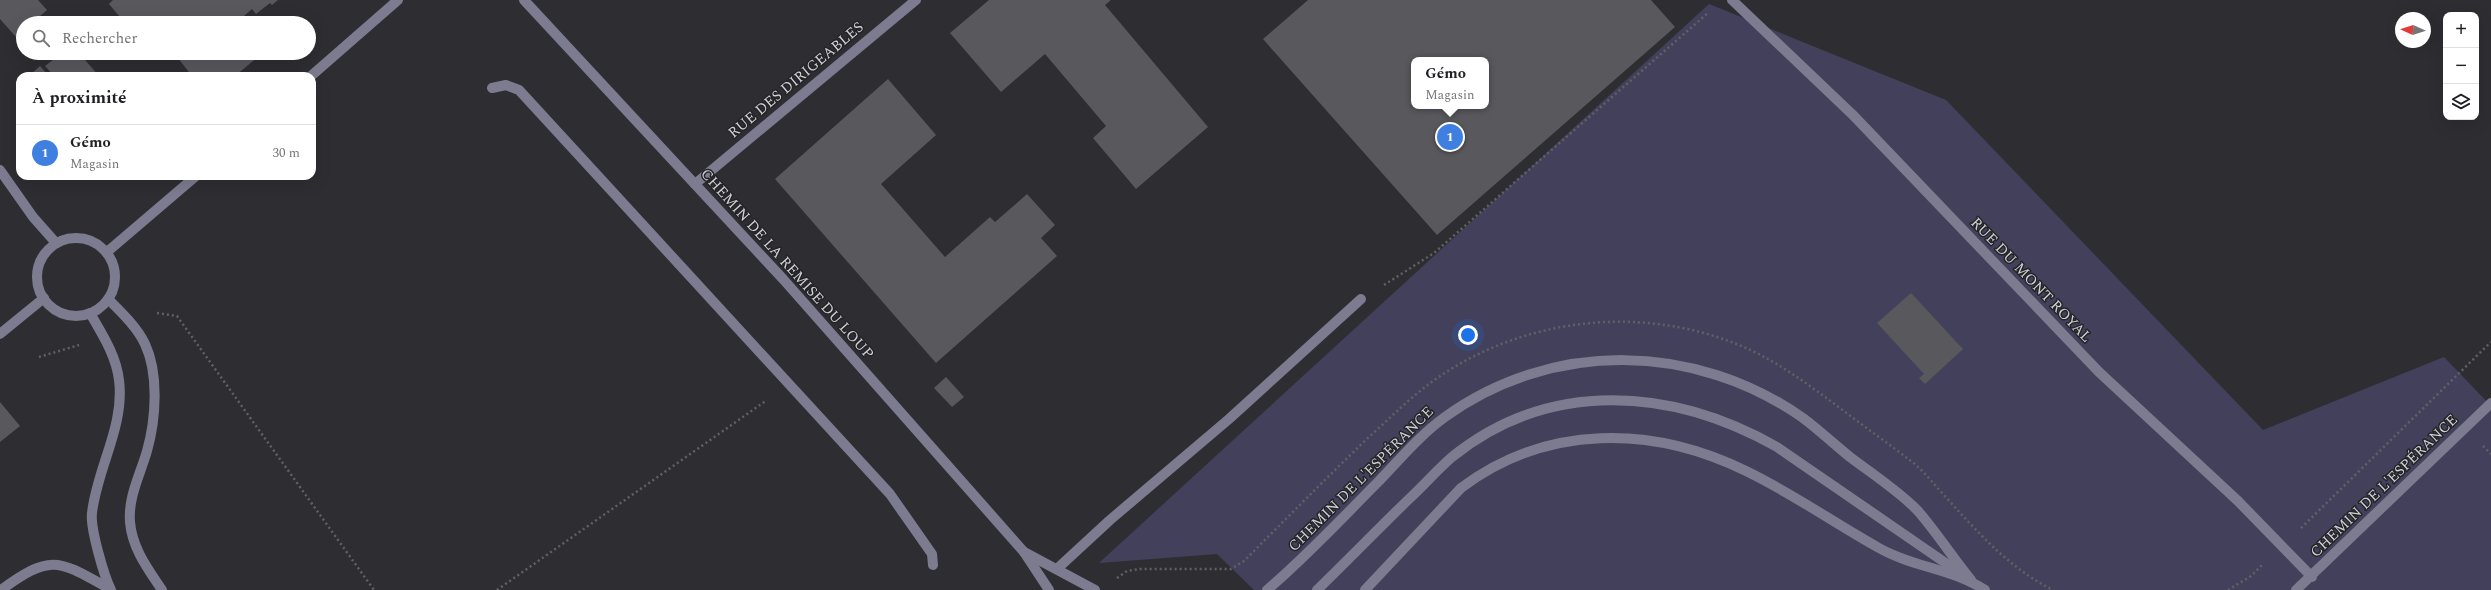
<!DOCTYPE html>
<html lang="fr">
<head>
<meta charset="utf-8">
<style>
  :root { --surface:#fff; --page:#f6f6f6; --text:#202124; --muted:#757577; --line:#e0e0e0; --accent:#0f766e }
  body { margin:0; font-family:Spectral,serif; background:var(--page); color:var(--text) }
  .controls { position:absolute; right:12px; top:12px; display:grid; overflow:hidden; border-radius:8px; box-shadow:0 4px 16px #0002 }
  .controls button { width:36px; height:36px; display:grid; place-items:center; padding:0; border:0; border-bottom:1px solid var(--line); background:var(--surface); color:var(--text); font:20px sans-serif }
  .compass { position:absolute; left:2395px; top:12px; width:36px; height:36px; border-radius:50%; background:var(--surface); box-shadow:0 4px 16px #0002; rotate:273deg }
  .you { position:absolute; left:1468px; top:335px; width:14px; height:14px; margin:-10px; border:3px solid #fff; border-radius:50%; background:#1a73e8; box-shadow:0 0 0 6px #1a73e833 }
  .badge { display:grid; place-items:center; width:26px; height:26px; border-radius:50%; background:var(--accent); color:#fff; font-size:13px; font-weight:700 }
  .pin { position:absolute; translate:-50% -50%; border:2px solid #fff; box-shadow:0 1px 4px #0006 }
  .popup { position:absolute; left:1411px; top:57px; width:78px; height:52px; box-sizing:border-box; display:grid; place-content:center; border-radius:8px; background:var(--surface); filter:drop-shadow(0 1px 3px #0005); font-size:13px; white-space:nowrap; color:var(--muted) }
  .popup b { font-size:15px; color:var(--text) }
  .popup::after { content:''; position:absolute; left:50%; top:100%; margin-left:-8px; border:8px solid transparent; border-top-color:var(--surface) }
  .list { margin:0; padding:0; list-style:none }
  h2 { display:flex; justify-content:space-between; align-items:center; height:52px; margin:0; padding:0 16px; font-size:17px }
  h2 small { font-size:13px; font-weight:400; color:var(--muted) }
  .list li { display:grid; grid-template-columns:26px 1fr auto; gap:12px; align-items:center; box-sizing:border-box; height:56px; padding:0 16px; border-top:1px solid var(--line) }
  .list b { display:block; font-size:15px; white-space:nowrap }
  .list p { margin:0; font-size:13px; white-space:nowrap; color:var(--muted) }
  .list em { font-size:13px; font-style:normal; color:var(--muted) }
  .icon { flex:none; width:22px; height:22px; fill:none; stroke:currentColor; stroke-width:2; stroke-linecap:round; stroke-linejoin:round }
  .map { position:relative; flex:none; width:2491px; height:590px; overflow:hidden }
  .search { position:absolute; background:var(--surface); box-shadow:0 4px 16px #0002; left:16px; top:16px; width:300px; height:44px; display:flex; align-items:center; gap:10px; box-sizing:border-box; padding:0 14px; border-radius:22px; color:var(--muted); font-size:15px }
  .panel { position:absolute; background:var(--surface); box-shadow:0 4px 16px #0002; left:16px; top:72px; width:300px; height:108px; border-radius:12px }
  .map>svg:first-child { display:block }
  .green { fill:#43405c }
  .building { fill:#58585d; fill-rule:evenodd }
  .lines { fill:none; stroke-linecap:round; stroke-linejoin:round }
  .path { stroke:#616165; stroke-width:2.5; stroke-dasharray:2 3; stroke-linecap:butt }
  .minor { stroke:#7d7b8f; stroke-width:10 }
  .labels { text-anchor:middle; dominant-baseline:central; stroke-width:3; stroke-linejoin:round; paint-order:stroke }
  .street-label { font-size:15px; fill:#d1d1d4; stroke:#242428 }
</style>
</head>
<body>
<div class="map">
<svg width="2491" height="590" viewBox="0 0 2491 590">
  <rect width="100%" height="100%" fill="#2e2e32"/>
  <!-- green -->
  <path class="green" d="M1709 4 1946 100 2263 430 2444 357 2491 406V590H1254L1217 554 1099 563Z"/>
  <!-- building -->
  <g class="building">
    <path d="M0 0H38L47 10 32 23H23V31L16 37 0 19Z"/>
    <path d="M113 0H278L272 5 270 3 256 14 252 9 236 23H125L109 4Z"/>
    <path d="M989 0H1111L1105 5 1208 127 1136 189 1093 138 1106 126 1045 54 1001 92 950 33Z"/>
    <path d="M1308 0H1651L1675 27 1437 235 1263 39ZM1414 60H1486V106H1414Z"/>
    <path d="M62 53H79L99 76H54L45 66Z"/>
    <path d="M150 53H161L155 58Z"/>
    <path d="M174 53H257L259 56 235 76H192Z"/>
    <path d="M40 66 49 76H29Z"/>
    <path d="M888 79 936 135 881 184 945 257 990 217 995 222 1027 194 1055 225 1041 238 1057 256 936 363 775 179Z"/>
    <path d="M1911 293 1963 349 1925 384 1919 378 1924 374 1877 323Z"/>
    <path d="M946 377 964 397 952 407 934 388Z"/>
    <path d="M0 402 20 426 0 442Z"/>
  </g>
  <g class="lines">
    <!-- path -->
    <g class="path">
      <path d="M1384 285 1434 253 1709 12"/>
      <path d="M157 313 177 316 374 590"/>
      <path d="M39 357 79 345"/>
      <path d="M2483 446 2491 454"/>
      <path d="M2301 528 2491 342"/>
      <path d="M1117 578 1127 571 1140 569H1231L1244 561C1286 519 1327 477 1370 436 1391 417 1411 397 1433 381 1521 318 1639 304 1739 345 1778 361 1810 386 1844 411 1866 428 1889 444 1911 461 1923 470 1932 482 1942 493 1976 530 2007 567 2053 590"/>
      <path d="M497 590 767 400"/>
      <path d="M2228 590 2251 576 2263 564"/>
    </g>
    <!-- minor -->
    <g class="minor">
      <path d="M524 0 783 279 1024 552 1049 590"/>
      <path d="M1732 0 1852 114 2099 372 2238 501 2312 577"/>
      <path d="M311 76 398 0"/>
      <path d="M492 88 506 85 519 90 890 494 932 554 933 565"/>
      <path d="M0 170 33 217 56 243"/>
      <path d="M695 184 916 0"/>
      <circle cx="76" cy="277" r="39"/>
      <path d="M107 252 196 176"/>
      <path d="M108 299C121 312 137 327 145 344 159 374 156 419 147 451 140 475 128 497 130 522 132 548 148 569 162 590"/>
      <path d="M90 313C102 334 116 355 119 380 125 426 97 468 92 513 90 528 104 576 111 590"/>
      <path d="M0 334 44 298"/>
      <path d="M1024 552 1095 590"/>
      <path d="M1058 568 1110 520 1229 419 1361 299"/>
      <path d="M1 590C52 553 58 560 110 589"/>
      <path d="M1267 590C1307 556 1342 518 1379 481 1400 459 1420 435 1445 417 1552 340 1695 342 1803 418 1819 430 1834 444 1850 457 1871 473 1900 492 1918 511 1937 533 1953 558 1971 580"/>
      <path d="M1317 590C1348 560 1378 529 1409 499 1424 485 1437 470 1452 457 1550 378 1673 388 1777 447L1963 575"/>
      <path d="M1365 590 1461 488C1546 424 1652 425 1746 471 1792 493 1834 523 1879 548 1912 567 1953 569 1985 590"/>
      <path d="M2296 590 2491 403"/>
    </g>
  </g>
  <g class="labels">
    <!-- street labels -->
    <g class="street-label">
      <text transform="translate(796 80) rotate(-40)">RUE DES DIRIGEABLES</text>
      <text transform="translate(787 264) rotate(48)">CHEMIN DE LA REMISE DU LOUP</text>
      <text transform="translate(2031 280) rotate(46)">RUE DU MONT ROYAL</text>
      <text transform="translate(1361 479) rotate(-45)">CHEMIN DE L'ESPÉRANCE</text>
      <text transform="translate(2384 486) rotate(-44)">CHEMIN DE L'ESPÉRANCE</text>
    </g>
  </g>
</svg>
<div class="controls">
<button>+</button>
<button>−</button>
<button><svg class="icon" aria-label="layers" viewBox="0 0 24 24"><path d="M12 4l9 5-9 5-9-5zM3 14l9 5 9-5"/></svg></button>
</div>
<svg class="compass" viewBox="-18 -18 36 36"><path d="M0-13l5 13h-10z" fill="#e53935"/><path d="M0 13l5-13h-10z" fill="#757577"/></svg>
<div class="you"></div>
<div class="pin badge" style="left:1450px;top:137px;background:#3f7fe0">1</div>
<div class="popup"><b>Gémo</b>Magasin</div>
<div class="search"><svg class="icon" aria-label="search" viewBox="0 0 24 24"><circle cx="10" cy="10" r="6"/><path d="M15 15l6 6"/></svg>Rechercher</div>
<section class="panel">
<h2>À proximité<small></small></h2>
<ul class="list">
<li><span class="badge" style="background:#3f7fe0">1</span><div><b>Gémo</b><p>Magasin</p></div><em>30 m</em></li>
</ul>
</section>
</div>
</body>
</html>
